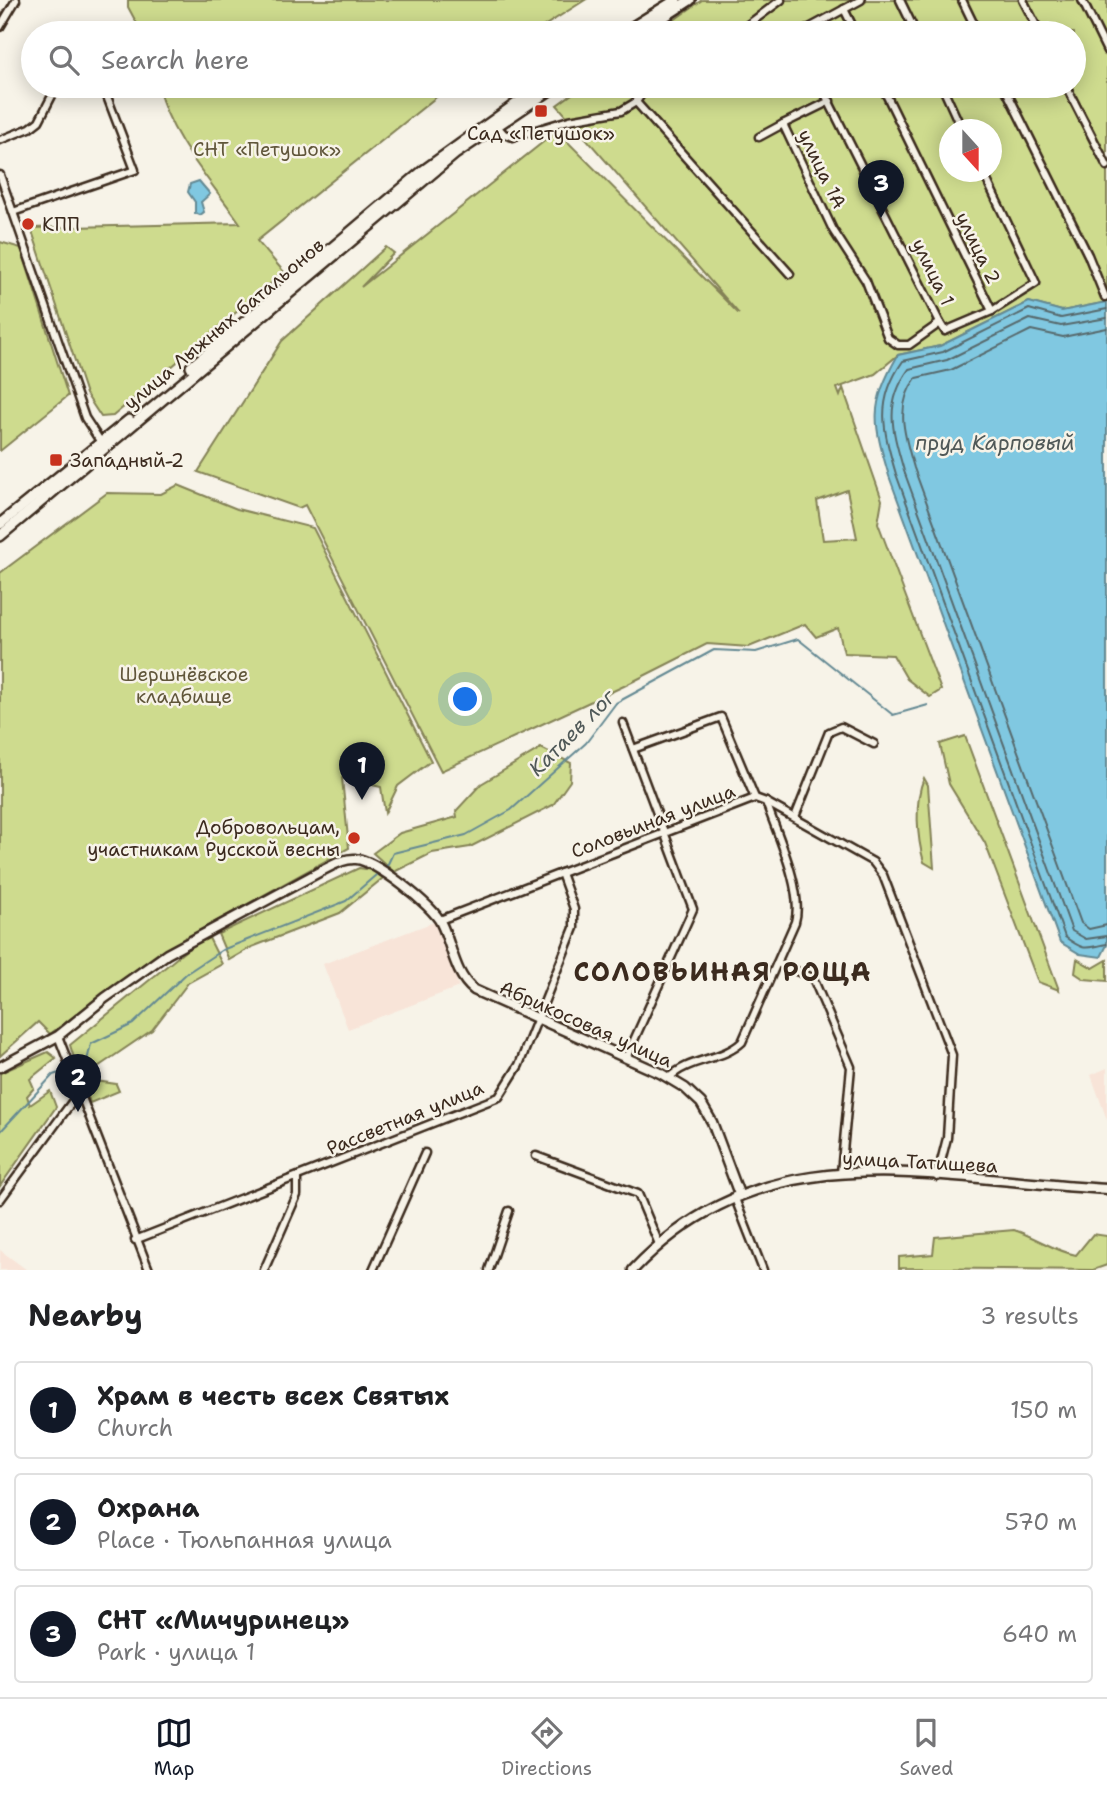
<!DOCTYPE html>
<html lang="en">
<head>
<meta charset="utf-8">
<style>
  :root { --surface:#fff; --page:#f2f2f2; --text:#202124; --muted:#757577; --line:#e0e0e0; --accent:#111827 }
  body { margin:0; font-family:"Shantell Sans",sans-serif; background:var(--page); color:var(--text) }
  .compass { position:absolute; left:939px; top:119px; width:63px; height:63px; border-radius:50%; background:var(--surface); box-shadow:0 4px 18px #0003; rotate:159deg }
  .you { position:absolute; left:466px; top:700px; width:24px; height:24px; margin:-18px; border:5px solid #fff; border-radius:50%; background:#1a73e8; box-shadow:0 0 0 10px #1a73e833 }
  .badge { display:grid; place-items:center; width:46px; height:46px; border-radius:50%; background:var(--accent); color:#fff; font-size:23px; font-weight:700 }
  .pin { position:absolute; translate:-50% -58px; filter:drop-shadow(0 2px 4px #0008) }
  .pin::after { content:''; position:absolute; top:37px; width:24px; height:21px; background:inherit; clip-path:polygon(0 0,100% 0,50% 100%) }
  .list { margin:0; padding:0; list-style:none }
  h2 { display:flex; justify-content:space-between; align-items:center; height:91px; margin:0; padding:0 28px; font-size:30px }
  h2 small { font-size:23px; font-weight:400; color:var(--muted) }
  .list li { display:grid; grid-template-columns:46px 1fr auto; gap:21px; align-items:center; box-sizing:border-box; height:98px; margin:0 14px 14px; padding:0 14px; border:2px solid var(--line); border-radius:7px }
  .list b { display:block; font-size:26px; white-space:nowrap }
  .list p { margin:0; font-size:23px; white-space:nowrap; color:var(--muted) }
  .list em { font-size:23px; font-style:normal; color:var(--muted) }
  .icon { flex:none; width:38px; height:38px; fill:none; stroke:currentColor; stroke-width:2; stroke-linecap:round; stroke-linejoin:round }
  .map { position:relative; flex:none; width:1107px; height:1270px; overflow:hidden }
  .search { position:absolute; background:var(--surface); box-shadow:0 4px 18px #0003; left:21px; right:21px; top:21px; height:77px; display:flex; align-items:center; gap:18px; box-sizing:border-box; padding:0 24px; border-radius:38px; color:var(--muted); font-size:26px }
  .sheet { height:427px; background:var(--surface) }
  nav { display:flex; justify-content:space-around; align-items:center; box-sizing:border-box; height:98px; border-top:2px solid var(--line); background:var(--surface); font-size:19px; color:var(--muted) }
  nav a { display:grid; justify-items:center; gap:4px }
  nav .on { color:var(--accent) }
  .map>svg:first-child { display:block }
  .built { fill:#f8e4d8 }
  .green { fill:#cedb8e; stroke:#848256; stroke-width:2; fill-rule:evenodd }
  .water { fill:#80c8e1; stroke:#648993; stroke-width:2 }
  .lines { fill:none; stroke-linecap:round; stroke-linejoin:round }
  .shore { stroke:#57696c; stroke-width:2 }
  .stream { stroke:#648993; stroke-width:2 }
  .minor-casing { stroke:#3b2a1e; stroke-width:11 }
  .tertiary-casing { stroke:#3b2a1e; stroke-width:13 }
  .secondary-casing { stroke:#3b2a1e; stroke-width:14 }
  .minor { stroke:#f7f3e8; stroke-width:6 }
  .tertiary { stroke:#f7f3e8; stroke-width:8 }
  .secondary { stroke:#f7f3e8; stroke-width:9 }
  .poi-dot { fill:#c8321e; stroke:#f7f3e8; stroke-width:2.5 }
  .labels { text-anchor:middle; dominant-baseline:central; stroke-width:5; stroke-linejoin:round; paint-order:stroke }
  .poi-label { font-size:19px; fill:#3b2a1e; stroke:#f7f3e8; text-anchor:start }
  .park-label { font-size:19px; fill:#60563a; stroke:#f7f3e8 }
  .street-label { font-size:19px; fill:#3b2a1e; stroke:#f7f3e8 }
  .water-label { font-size:21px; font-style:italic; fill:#505958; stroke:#f7f3e8 }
  .district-label { font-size:26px; font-weight:bold; letter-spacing:2px; fill:#3b2a1e; stroke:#f7f3e8 }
</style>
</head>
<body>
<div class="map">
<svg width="1107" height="1270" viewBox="0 0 1107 1270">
  <rect width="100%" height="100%" fill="#f7f3e8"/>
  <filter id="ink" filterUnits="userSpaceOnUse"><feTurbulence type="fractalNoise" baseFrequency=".0143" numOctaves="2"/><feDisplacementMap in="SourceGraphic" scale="14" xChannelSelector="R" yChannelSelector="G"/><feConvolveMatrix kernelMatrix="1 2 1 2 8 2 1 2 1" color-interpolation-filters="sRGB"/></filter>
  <g filter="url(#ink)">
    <!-- built -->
    <g class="built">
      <path d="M434 922 459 987 348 1029 323 964Z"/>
      <path d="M1107 1068V1120L1091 1075Z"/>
      <path d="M0 1250 27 1270H0Z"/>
    </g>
    <!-- green -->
    <g class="green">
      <path d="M128 0H585L533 33H142L128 7Z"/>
      <path d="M702 0H1107V302L1062 311 1029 302 940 346 898 355 875 374 837 388 840 396 843 388 882 500 878 523 941 690 930 697 907 679 893 655 844 653 838 628 816 637 805 624 749 647 707 644 624 686 441 771 305 505 299 508 198 472 282 341 386 247 394 253 361 287 557 131 739 314 557 105 583 86H1074V33H656ZM950 130H992V172H950ZM847 490 857 538 823 540 817 501Z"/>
      <path d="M158 86H450L257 241 284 272 113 416 101 417 86 394 31 228 240 223C210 180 170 138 158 86Z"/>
      <path d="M0 242 21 248 68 396 0 451Z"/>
      <path d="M178 485 237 509 313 528 431 761 398 786 385 813 381 787 342 778 349 848 157 954 50 1034 38 1022 0 1056V573L107 493 161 494Z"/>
      <path d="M965 736 1059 990 1038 982 985 843 949 784 940 744Z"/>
      <path d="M541 748 571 763 570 781 553 805 470 847 432 853 394 872 373 853 400 833 457 817 456 811 481 784Z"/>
      <path d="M924 778 928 785 934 868 924 862C917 838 914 801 924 778Z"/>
      <path d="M359 868 372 870 383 878 340 913 252 947 229 960 218 934Z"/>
      <path d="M209 938 222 964 188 983 152 1030 89 1073 78 1071 70 1045 190 947Z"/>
      <path d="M1077 959 1093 968 1107 960V981L1084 979 1075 973Z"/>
      <path d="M48 1052 56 1058 30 1079 34 1088 27 1096 30 1105 50 1091 56 1107 0 1186V1073Z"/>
      <path d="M82 1079 116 1084 119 1091 90 1103Z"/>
      <path d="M1014 1230C1036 1237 1054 1251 1076 1255L1093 1234 1107 1236V1265L1093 1270 899 1268V1257L933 1254 935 1237Z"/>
    </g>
    <!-- water -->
    <g class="water">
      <path d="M199 181 210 194 201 202 204 212 200 215 195 213V202L188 192 190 184Z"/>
      <path d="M1029 302 1062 311 1107 302V945L1101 957 1080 954 1060 942 889 476C873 422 869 406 898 355L940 346Z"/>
    </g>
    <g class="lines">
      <!-- shore -->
      <g class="shore">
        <path d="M1107 309 1061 318 1029 309 943 352 903 361C875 401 883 430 896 474L1065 937C1086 952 1085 948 1107 944"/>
        <path d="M1107 318 1061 326 1030 319 947 360 909 369C883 405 893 432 904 471L1072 931 1086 939 1107 936"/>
        <path d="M1107 328 1063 337 1031 330 951 370 916 378C894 406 905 437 914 468L1081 923 1089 929 1107 925"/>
      </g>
      <!-- stream -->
      <g class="stream">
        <path d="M387 866 393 853 466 835 511 810 586 743 616 703 714 650 756 652 798 639 893 715 928 705"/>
        <path d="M80 1067 86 1065 91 1044 133 1024 187 973 222 950 346 901 376 875"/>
        <path d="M0 1132 53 1075 65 1071"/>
      </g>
      <!-- minor casing -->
      <g class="minor-casing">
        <g id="minor">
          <path d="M900 0 916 33"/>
          <path d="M962 0 978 33"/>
          <path d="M1023 0 1040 33"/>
          <path d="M1082 0 1107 51"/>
          <path d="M844 9 856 33"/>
          <path d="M0 27 16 0"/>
          <path d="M737 33 781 0"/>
          <path d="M800 33 861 0"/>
          <path d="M821 86 940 323"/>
          <path d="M882 86 992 311"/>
          <path d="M942 86 962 130"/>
          <path d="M1004 86 1088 255 1105 297"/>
          <path d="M1066 86 1107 166"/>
          <path d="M830 101 783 124 833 230 866 281 888 338 898 345H909L940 323 945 331 992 311 1036 283 983 172"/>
          <path d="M636 102 790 274"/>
          <path d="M495 124 504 134 513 137 569 120 621 111 636 102 647 86"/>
          <path d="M759 137 783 124"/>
          <path d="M0 140 30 128 39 121 57 86"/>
          <path d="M0 175 85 418 102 444"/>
          <path d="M13 212 135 170 103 86"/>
          <path d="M623 723 693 909 626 1058"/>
          <path d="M633 749 721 717 755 798"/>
          <path d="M795 817 829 732 841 727 874 744"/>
          <path d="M440 920 755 798 766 802 873 862 883 875 952 1055 947 1138 937 1177"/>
          <path d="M777 963 813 978 851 1067 841 1173"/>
          <path d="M58 1036 149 1270"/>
          <path d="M669 1078C688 1058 722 1061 742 1042L795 922C804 891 777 834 766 802"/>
          <path d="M536 1156 638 1194 659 1244"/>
          <path d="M734 1196 763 1270"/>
          <path d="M0 1200 80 1091"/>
          <path d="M135 1240 499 1097 519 1065 574 928V909L561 873"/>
          <path d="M264 1270 297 1195V1178"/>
          <path d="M373 1270 425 1153"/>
          <path d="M489 1270 509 1211"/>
        </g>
      </g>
      <!-- tertiary casing -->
      <g class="tertiary-casing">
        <g id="tertiary">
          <path d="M0 1067 58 1036 105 998 167 954 321 871C332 866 343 858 356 859 375 860 433 906 441 923 452 945 454 974 474 990L660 1073 685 1088 701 1103 712 1122 739 1194"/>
          <path d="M633 1270C768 1128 934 1180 1107 1189"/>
        </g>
      </g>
      <!-- secondary casing -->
      <g class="secondary-casing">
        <g id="secondary">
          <path d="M623 33 676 0"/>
          <path d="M639 33 690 0"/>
          <path d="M191 367 423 171 541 86"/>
          <path d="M0 524 129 420"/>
          <path d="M0 536 455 154 556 86"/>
        </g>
      </g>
      <!-- minor -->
      <use href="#minor" class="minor"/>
      <!-- tertiary -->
      <use href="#tertiary" class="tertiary"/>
      <!-- secondary -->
      <use href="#secondary" class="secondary"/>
    </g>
  </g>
  <!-- markers -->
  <g class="poi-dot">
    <rect x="534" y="104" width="14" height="14" rx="3.5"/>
    <circle cx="28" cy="224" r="7"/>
    <rect x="49" y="453" width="14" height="14" rx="3.5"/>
    <circle cx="354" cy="838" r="7"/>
  </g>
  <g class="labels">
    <!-- poi labels -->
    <g class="poi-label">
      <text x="541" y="133" text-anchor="middle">Сад «Петушок»</text>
      <text x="42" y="224">КПП</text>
      <text x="70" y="460">Западный-2</text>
      <text x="340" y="827" text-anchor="end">Добровольцам,<tspan x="340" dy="22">участникам Русской весны</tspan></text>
    </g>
    <!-- park labels -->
    <g class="park-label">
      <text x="267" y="149">СНТ «Петушок»</text>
      <text x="184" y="674">Шершнёвское<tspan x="184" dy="22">кладбище</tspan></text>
    </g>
    <!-- street labels -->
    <g class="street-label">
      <text transform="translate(822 169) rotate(64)">улица 1А</text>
      <text transform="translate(978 248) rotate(64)">улица 2</text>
      <text transform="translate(933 272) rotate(64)">улица 1</text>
      <text transform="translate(224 324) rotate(-40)">улица Лыжных батальонов</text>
      <text transform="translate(653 821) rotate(-21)">Соловьиная улица</text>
      <text transform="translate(586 1024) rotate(24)">Абрикосовая улица</text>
      <text transform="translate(405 1118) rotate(-22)">Рассветная улица</text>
      <text transform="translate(920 1162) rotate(3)">улица Татищева</text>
    </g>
    <!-- water labels -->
    <g class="water-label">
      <text x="995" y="443">пруд Карповый</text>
      <text transform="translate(572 733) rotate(-45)">Катаев лог</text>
    </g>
    <!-- district labels -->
    <g class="district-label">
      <text x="723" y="971">СОЛОВЬИНАЯ РОЩА</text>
    </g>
  </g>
</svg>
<svg class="compass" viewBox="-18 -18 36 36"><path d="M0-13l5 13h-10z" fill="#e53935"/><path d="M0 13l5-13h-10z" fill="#757577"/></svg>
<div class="you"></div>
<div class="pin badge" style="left:362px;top:800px">1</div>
<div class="pin badge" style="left:78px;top:1112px">2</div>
<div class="pin badge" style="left:881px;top:218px">3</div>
<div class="search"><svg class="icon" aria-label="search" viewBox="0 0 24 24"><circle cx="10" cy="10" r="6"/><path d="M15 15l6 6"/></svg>Search here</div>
</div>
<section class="sheet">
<h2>Nearby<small>3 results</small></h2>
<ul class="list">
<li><span class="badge">1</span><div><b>Храм в честь всех Святых</b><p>Church</p></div><em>150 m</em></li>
<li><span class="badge">2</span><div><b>Охрана</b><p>Place · Тюльпанная улица</p></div><em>570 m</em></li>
<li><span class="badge">3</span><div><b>СНТ «Мичуринец»</b><p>Park · улица 1</p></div><em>640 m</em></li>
</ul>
</section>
<nav>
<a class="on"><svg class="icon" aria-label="map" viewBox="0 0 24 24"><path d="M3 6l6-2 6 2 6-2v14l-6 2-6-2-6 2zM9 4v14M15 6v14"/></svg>Map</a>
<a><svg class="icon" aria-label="directions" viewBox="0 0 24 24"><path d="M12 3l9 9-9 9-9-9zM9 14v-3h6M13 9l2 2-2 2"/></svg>Directions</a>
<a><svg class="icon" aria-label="saved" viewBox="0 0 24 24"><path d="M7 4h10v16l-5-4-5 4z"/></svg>Saved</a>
</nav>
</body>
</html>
